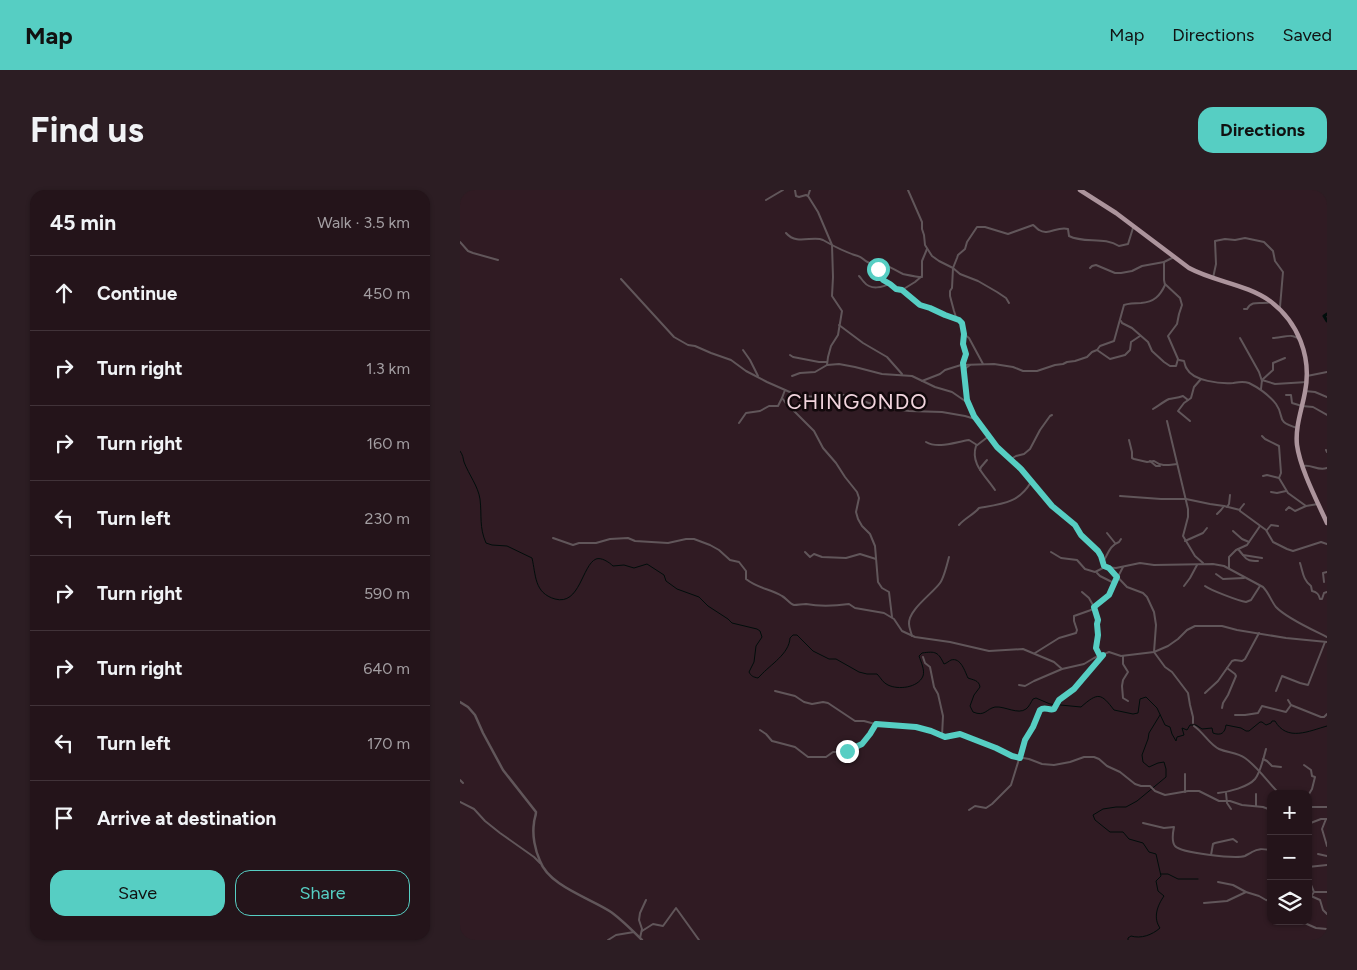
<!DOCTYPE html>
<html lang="en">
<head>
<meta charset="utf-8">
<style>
  :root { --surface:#24141a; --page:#2c1d23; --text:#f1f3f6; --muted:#a39ea2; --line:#413339; --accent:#56cec3 }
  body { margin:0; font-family:Figtree,sans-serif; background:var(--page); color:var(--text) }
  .controls { position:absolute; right:15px; bottom:15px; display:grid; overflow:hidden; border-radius:10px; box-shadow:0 1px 4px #0004 }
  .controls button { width:45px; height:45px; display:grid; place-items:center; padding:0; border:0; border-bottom:1px solid var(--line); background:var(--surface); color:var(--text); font:25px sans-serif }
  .stop { position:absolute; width:15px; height:15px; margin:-11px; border:4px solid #56cec3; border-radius:50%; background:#fff }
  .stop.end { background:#56cec3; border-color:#fff; box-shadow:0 1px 5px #0008 }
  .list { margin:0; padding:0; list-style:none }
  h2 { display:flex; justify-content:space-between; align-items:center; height:65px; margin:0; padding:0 20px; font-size:21px }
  h2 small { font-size:16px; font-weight:400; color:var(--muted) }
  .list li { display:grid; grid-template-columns:32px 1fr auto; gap:15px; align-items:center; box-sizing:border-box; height:75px; padding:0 20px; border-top:1px solid var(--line) }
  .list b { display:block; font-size:19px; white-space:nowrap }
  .list em { font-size:16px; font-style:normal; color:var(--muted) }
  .actions { display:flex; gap:10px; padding:15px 20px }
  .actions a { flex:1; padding:11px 0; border:1px solid var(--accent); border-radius:15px; text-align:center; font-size:18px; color:var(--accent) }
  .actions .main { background:var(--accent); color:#111 }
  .icon { flex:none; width:28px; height:28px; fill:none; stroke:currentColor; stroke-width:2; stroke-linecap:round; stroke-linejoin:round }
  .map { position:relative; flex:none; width:867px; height:750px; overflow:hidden; border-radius:15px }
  header { display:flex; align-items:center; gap:30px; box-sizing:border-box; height:70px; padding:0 25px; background:var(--accent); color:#111 }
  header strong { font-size:24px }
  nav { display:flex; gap:28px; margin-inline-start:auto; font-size:18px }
  .intro { display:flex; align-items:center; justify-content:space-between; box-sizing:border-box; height:120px; padding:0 30px }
  h1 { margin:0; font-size:35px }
  .button { padding:12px 22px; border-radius:15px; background:var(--accent); color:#111; font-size:18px; font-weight:700 }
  main { display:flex; gap:30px; padding:0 30px }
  aside { flex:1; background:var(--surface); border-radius:15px; box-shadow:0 1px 4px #0004 }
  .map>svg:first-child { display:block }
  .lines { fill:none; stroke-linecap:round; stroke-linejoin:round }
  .stream { stroke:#000d0b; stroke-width:1 }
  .river { stroke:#000d0b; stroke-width:3 }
  .minor { stroke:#61565a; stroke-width:2 }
  .tertiary { stroke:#61565a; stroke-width:2.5 }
  .trunk { stroke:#ac949c; stroke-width:4.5 }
  .route { stroke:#56cec3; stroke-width:6 }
  .labels { text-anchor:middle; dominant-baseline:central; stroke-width:5; stroke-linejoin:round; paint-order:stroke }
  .quarter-label { font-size:21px; letter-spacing:1px; fill:#f1d4dd; stroke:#12090c }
</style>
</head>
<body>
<header>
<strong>Map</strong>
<nav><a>Map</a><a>Directions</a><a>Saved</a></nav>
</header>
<div class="intro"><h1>Find us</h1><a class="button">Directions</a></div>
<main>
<aside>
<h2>45 min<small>Walk · 3.5 km</small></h2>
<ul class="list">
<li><svg class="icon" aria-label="ahead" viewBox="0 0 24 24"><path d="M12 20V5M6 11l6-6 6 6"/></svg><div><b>Continue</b></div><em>450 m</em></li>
<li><svg class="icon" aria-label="right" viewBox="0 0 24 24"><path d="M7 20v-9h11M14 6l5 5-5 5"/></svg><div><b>Turn right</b></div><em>1.3 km</em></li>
<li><svg class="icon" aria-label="right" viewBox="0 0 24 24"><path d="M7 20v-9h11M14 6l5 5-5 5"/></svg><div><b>Turn right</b></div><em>160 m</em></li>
<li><svg class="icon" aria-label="left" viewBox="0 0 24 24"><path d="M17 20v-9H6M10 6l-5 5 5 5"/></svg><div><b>Turn left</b></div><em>230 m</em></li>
<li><svg class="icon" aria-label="right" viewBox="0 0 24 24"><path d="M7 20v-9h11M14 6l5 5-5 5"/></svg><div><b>Turn right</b></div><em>590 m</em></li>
<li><svg class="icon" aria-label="right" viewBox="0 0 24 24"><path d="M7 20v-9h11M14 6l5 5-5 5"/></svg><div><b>Turn right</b></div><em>640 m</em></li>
<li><svg class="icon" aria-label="left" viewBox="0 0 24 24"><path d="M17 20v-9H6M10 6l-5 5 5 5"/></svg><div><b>Turn left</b></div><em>170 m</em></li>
<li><svg class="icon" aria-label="arrive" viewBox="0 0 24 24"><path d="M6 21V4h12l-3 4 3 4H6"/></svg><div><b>Arrive at destination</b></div></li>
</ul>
<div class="actions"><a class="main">Save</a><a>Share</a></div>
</aside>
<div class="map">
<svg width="867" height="750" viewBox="0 0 867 750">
  <rect width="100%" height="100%" fill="#301b23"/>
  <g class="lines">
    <!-- stream -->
    <g class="stream">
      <path d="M0 261C3 265 3 268 4 272 9 285 18 296 20 309 22 326 19 337 26 353L32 355 47 356 72 368C76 385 74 403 95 409 120 416 122 375 136 369 141 367 149 372 153 376L164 375 174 378 187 374 204 385 206 391 217 399 239 407 248 416 268 429 272 433 297 439 300 441 302 447 296 456 294 472 289 482C291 486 293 487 298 488L300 486C311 474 329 464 330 448L333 445H337L353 461 369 469H376L399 482 407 484H417C421 488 423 493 428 495 438 500 458 498 463 486 465 480 461 472 459 466L462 463C476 461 478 462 484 474 487 473 489 471 491 470 501 467 505 482 508 488 513 490 519 490 520 497L514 505 510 516 513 522C525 527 526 519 535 517 545 516 558 525 566 519 569 517 571 512 573 509L576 508 590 514 621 517C638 502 641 503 654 520L673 524 678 523 680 509 686 507 697 518 705 535 710 537 712 544 716 551 717 547 724 545 722 538 727 540 730 535H736L742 539 752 538 753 543C761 546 765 543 766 535L781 538 786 541H789L800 532H802L806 535 811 533 812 531H815C827 552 849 541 867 536"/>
      <path d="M701 684H708L718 689H738"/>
      <path d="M668 750V748L671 746C681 749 692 745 700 738 693 728 697 716 704 706L698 701 696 691 701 686 696 664 689 662 683 653 669 649 663 642H650L635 630 633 625 643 619 656 617H666L677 611 706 587V579L704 572 698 573 689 577 683 572 682 565 688 549 689 543 700 525"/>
    </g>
    <!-- river -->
    <path class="river" d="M867 124 864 126 867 131"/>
    <!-- minor -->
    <g class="minor">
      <path d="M335 0 336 6 339 7 346 5 348 6 358 22 372 55 373 87 372 106 382 121 378 145 371 156 368 167 367 175"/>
      <path d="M448 0 462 32V39L464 45 465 55 472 66 479 71 493 78 500 84 518 91 537 102 546 108 549 113"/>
      <path d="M348 6 350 0"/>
      <path d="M306 10 323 0"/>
      <path d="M326 43C337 56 353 45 363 50 375 57 384 62 398 66 403 67 405 73 411 73 415 74 418 72 422 74 430 76 436 81 443 84 448 85 457 87 462 87"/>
      <path d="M0 52 8 61 13 63 38 70"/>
      <path d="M417 73 419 76 418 82 423 86V89L436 99 442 100 455 92 462 86V71L467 59"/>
      <path d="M630 78 632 76 636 75 655 83H661L672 81 682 76 704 72 714 67"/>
      <path d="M399 86C401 88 402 90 404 92 410 100 423 98 430 93"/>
      <path d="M753 88 756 74 755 51 765 49 775 50 785 48 804 52 813 61 815 71 823 82 820 117"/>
      <path d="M161 89 214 147 228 155 235 156 251 163 271 170 286 181 307 192 332 203 342 206 360 207 377 205H388L419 217 449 221 482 222 505 226 515 229"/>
      <path d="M442 100 460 115 469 118 485 125 497 129"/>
      <path d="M784 119H787C792 109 802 115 811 112"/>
      <path d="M661 131 662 133 672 138 688 152 692 161 704 172 710 176H716L718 169 708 146 717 134 719 124 722 115 720 108 705 94"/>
      <path d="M379 135 403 153 427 167 442 184"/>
      <path d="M504 144 509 148 523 174"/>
      <path d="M780 148 799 182 802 191"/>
      <path d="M813 148C817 148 830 145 832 146 834 146 836 148 839 148"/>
      <path d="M283 160 290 170 298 186"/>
      <path d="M637 160 650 169 665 165 670 160 671 152 680 146"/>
      <path d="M330 165 333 167 359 172H367"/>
      <path d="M719 170 724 171C725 174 725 177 727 179 733 191 761 194 773 193 779 192 783 191 789 193 799 198 809 205 816 214 826 228 814 231 837 238"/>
      <path d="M510 175 506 178 504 183 507 210 514 226 537 257 561 279 592 316 615 335 622 347 635 358 641 366 643 375 645 377 656 378 680 373 694 375 753 374 764 376 803 397C809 403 811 411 816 417 826 428 853 440 867 447"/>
      <path d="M504 179 503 170 505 164 503 154 504 144 503 135 496 127 494 121 490 106V101L492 98 493 78 497 68 498 65 505 59 507 52 517 37H525L548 44 573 35C575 36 577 39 579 40 588 46 597 36 608 39L609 46C624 54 644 46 659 56L668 54 673 38"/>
      <path d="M332 186 340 183 355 182 367 175 379 174 395 177 422 184 452 186 475 197 492 202 508 213"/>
      <path d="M847 186 867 182"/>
      <path d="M802 190 815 194 847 192"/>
      <path d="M462 191 480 184 485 180 501 175 534 174 553 177 563 181H577L595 175 603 174 607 172 615 171 627 167 632 162 637 160 640 156 654 151 664 115C670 113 675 113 681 113 694 112 700 106 705 95L704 90V72"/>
      <path d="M801 199 802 190 813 180V173L825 168"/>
      <path d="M325 200 322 208 325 212 354 241 363 258 376 273 385 287 397 302 399 308 396 322 398 329 402 336 410 344 415 356 418 392 422 398 429 402 432 427"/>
      <path d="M845 201 855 202 867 207"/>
      <path d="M826 205H831L832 213 842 216 853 217 867 225"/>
      <path d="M693 219C698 216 703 212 709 209 714 208 718 208 723 206L728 210"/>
      <path d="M707 231 728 319V327L723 346 735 366 743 373"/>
      <path d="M730 231 718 221 724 213 731 208 734 197 741 189"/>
      <path d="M279 233 286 223 300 221 309 216H318L322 208"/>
      <path d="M529 246 516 256C510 274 526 286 535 300"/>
      <path d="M802 246 805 249 819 256 821 283 819 288"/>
      <path d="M669 250 672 262V268L674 269 687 272 694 271C702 277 708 275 717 274"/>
      <path d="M466 252C478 259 495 252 509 250L517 255"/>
      <path d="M866 260 867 262"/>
      <path d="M551 269 556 266 564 264 570 259 580 240 590 226 592 225"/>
      <path d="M690 271 696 276H700"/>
      <path d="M843 276C852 274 857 281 867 278"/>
      <path d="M520 280 521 277 527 270"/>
      <path d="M803 286 807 285 819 288 828 303 846 316 858 314"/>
      <path d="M811 302 817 303 826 301"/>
      <path d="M660 306 701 309H726L750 314 764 316 761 320 757 324"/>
      <path d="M784 314 780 319V321L806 340 813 352 827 359 833 361 861 352 867 354"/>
      <path d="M764 316 780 320"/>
      <path d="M767 317 769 314 770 305"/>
      <path d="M826 320 829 317 835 321 846 316"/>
      <path d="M499 335C505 328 513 325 519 318 542 314 559 313 571 292"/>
      <path d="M807 340 811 335 818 336"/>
      <path d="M773 341 782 349 789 352"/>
      <path d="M647 343 655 353"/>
      <path d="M93 348 113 355 119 353H136L150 349 168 348 175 351 208 353 226 349H234L250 355 259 360 270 370 279 372 286 381V389C297 398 310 399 322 406 326 408 330 414 334 415 338 415 342 414 346 414 361 417 375 416 389 414L395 418 424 423 434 429 442 441 455 447 490 452 529 461 563 459 594 472 602 479 624 474 634 468 649 462 661 466 694 462 708 456 718 449 727 440 735 436H762L777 440 826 448 867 452"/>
      <path d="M725 351 743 343 747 338"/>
      <path d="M778 359 783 365 802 368"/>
      <path d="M345 362 350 367 354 364 362 367 386 368 400 364 416 369"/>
      <path d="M591 362 601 368 617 370 625 379 635 382 645 377"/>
      <path d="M783 365C787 371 791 371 798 371"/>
      <path d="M643 372C648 364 650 355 659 352L661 349"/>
      <path d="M840 373C843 382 843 390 851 396L852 401C857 402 859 404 860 409H862L864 403 867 402"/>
      <path d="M649 378 667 397 683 403 687 407 694 422 696 435 694 462 705 477 712 482 728 503 730 515 733 527V533"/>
      <path d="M769 378V367L776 360 787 355 800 336"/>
      <path d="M637 383 640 386 654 393"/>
      <path d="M756 384 763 389 784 388"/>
      <path d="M864 392 863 383 867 382"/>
      <path d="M724 396 730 388 737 375"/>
      <path d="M745 396C750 400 779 411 786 412L791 410 800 396"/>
      <path d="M622 402 629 408 634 417 638 429 637 434 638 446 636 455 640 465"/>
      <path d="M452 446C451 442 449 438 449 434 448 420 472 404 480 393 483 389 488 371 489 367"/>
      <path d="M575 463 599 448 616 443 617 440 614 431V426L631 420 648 406 663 377"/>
      <path d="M663 466V474L668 482 663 490 662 496 663 508 668 511"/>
      <path d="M463 467 465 473 470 477 474 497 478 504 483 526 482 546"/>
      <path d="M559 495 565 496 574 491 602 479"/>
      <path d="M315 501 335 506 344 512 352 514 363 512 368 513 395 531H404L415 534 456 537 471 541 485 547 501 544 536 558 552 566 569 569 582 574 594 575 610 572 624 567H634L639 569 647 576 660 582 675 594 681 596H690L695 601 705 605 728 601H739L759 611H770L782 615 803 617 811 620"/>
      <path d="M816 501 822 486 840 493 848 495 865 452"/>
      <path d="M745 503 758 491 772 471 775 470 782 471 785 469 799 443"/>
      <path d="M828 510 831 515 861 527H864L867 524"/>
      <path d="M762 518 763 513 768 505 776 486 775 484 767 478"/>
      <path d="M775 525H785L798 523 802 516 826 522 831 515"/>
      <path d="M734 536C743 542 750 555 759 559 768 563 777 562 785 568 799 578 808 593 820 604"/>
      <path d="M300 540 306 544 312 551 316 552 335 557 348 567H366L373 562H385L400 556 410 544 415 534"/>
      <path d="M803 569 807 571 812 576 821 577"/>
      <path d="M844 575 851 580 852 586 855 587 852 599 849 604 851 617"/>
      <path d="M725 584V602"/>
      <path d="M0 590 3 593"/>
      <path d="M758 603C769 602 788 597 795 589 800 583 804 567 806 559"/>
      <path d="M766 603 767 613 771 619"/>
      <path d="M796 604V616"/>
      <path d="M0 612 14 619 25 631 40 643 74 667 80 673"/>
      <path d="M848 617H867"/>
      <path d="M509 620 515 616 526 618 532 614 551 595 564 553 573 537 580 520C585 516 589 521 594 519L599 510 608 504 620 492 642 466"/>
      <path d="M866 629 862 639 867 656"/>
      <path d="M683 633 704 638 714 637C713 642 711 651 715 656 721 663 775 669 785 666 786 665 791 663 792 662 799 658 803 659 811 660"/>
      <path d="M848 634 861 629H867"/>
      <path d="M858 664 867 666"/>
      <path d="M751 665 753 654 755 653 773 649 777 652"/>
      <path d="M848 677 867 675"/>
      <path d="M811 678V686"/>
      <path d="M758 692 773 695 786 702 799 706 806 710 811 711"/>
      <path d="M851 695 854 702"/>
      <path d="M851 706 860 710 863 720 867 724"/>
      <path d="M848 711 854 702H867"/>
      <path d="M744 713 767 711 786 702"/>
      <path d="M824 731 829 734 841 732"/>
      <path d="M840 731 856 738 867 739"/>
      <path d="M182 741 193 734 203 736 216 718 239 750"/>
      <path d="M180 748 182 739 179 730 180 723 186 710"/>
      <path d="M148 750 156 745 174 742"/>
    </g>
    <!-- tertiary -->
    <path class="tertiary" d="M0 512 8 517 15 525 23 543 43 580 76 622C76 626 74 629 74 633 72 645 75 660 80 671 89 696 130 708 151 722 162 730 172 740 182 750"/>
    <!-- trunk -->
    <path class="trunk" d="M620 0 656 23 729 78C755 92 786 94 810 111 838 132 852 167 845 202 842 219 835 237 837 255 840 278 857 311 867 333"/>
  </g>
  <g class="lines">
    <!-- route -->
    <path class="route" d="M387 561 402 554 410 544 416 534 456 537 471 541 485 547 500 544 536 558 552 566 560 568 565 550 573 537 580 520C585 516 589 521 594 519L599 510 614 499 643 465 640 466 636 458 638 445 637 434 638 430 634 417 649 405 657 387 649 378 644 376 641 366 638 361 621 345 615 335 592 316 561 279 537 257 514 226 507 210 503 173 506 164 503 154 504 144 502 133 499 130 485 125 470 118 460 115 442 100 436 99 430 94 423 90V86L418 82V79"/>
  </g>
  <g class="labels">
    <!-- quarter labels -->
    <g class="quarter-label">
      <text x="397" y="211">CHINGONDO</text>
    </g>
  </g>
</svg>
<div class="controls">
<button>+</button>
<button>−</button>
<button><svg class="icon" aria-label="layers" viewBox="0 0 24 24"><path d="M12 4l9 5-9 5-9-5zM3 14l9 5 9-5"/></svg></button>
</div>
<div class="stop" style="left:418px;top:79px"></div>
<div class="stop end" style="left:387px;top:561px"></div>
</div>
</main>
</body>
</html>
